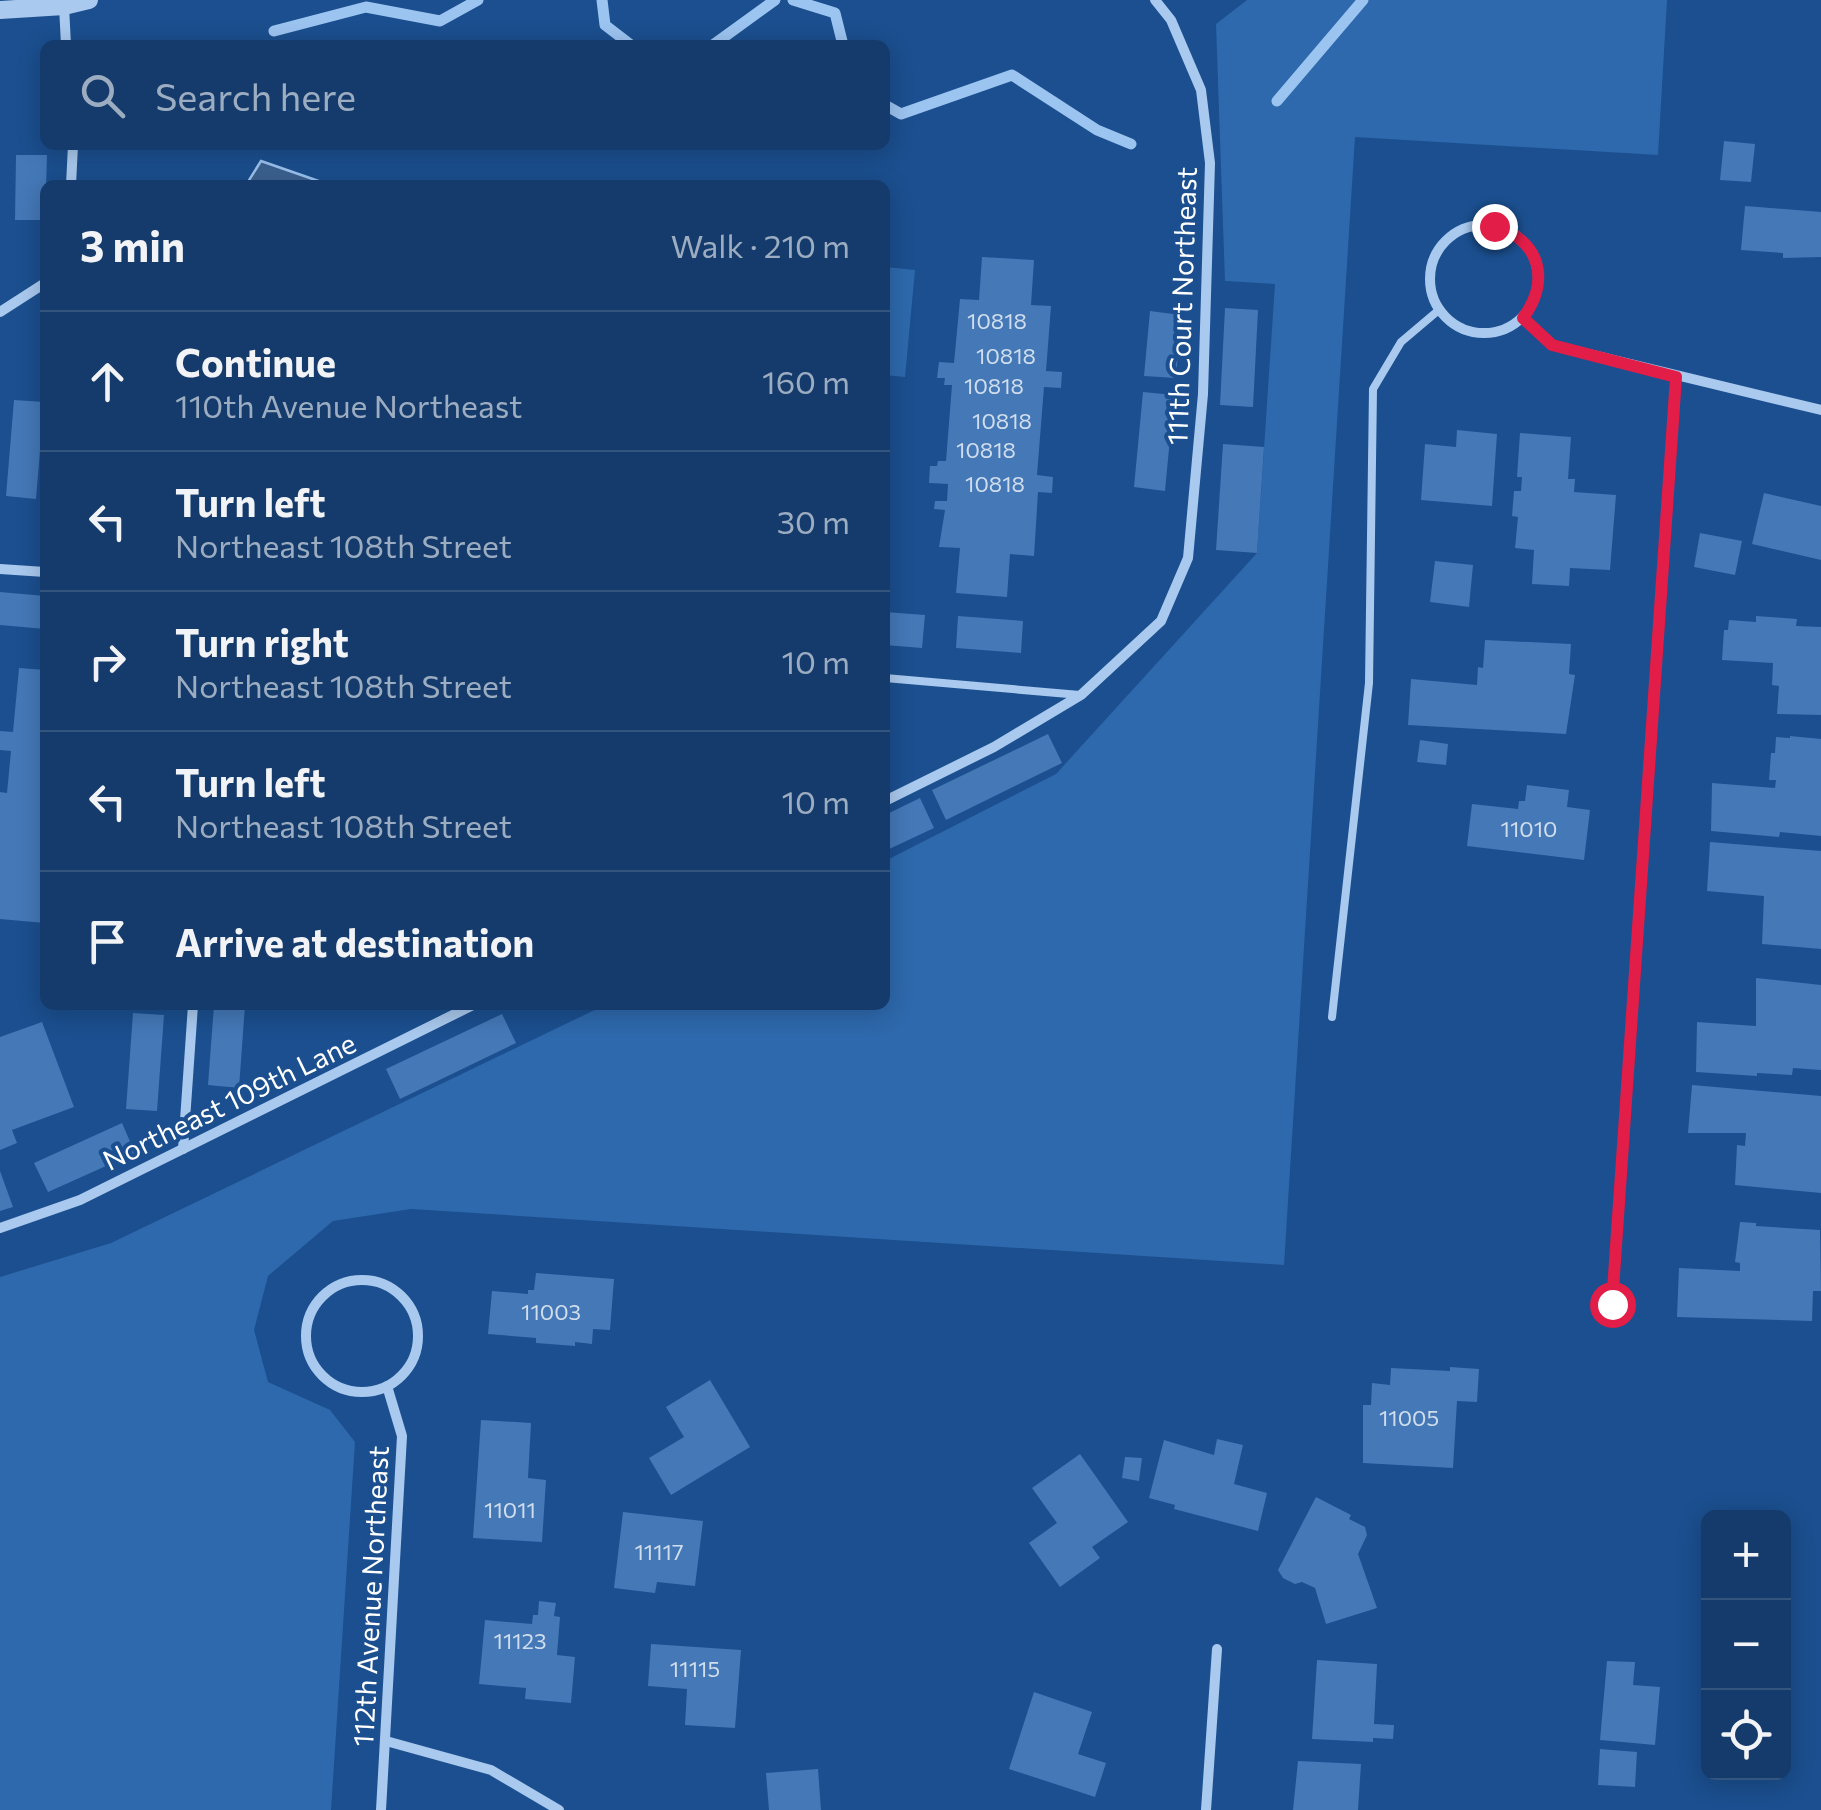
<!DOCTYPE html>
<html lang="en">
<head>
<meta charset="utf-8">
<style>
  :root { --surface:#143b6b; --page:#214673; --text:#f1f3f6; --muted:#9dadc1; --line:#33557e }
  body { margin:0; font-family:Commissioner,sans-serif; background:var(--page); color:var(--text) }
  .controls { position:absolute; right:30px; bottom:30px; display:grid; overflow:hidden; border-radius:15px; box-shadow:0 5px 25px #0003 }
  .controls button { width:90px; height:90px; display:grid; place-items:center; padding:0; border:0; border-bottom:2px solid var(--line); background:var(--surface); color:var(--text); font:50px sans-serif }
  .stop { position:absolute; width:30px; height:30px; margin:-22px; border:8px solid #e11d48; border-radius:50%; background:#fff }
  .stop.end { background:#e11d48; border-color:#fff; box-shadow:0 2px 10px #0008 }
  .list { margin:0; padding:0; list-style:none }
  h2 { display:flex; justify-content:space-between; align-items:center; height:130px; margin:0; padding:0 40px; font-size:42px }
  h2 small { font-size:32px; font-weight:400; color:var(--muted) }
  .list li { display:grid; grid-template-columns:65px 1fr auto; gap:30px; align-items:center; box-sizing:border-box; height:140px; padding:0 40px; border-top:2px solid var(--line) }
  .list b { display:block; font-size:38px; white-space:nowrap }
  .list p { margin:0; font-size:32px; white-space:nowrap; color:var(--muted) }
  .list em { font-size:32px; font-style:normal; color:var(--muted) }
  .icon { flex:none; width:55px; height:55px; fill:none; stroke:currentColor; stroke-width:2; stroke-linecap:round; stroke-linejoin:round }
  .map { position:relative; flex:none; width:1821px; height:1810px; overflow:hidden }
  .search { position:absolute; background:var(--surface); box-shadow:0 5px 25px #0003; left:40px; top:40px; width:850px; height:110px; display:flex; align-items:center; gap:25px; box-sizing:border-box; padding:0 35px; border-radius:15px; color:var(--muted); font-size:38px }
  .panel { position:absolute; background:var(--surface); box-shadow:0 5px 25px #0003; left:40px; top:180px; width:850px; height:830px; border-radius:15px }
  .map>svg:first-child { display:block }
  .green { fill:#2e69ad }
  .water { fill:#3c6290; stroke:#9cc4f0; stroke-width:2.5 }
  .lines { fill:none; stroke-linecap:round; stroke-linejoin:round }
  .stream { stroke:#9cc4f0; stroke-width:11 }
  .building { fill:#4478b7 }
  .service { stroke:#a9c9ee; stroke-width:8 }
  .minor { stroke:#a9c9ee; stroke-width:10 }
  .tertiary { stroke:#a9c9ee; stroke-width:18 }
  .route { stroke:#e11d48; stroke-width:12 }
  .labels { text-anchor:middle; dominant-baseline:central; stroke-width:8; stroke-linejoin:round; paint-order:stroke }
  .number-label { font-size:22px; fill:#d0dded }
  .street-label { font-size:28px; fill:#fff; stroke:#1b4f8f }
</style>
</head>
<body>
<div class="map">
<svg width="1821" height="1810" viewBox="0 0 1821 1810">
  <rect width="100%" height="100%" fill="#1b4f8f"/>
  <!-- green -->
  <g class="green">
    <path d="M1247 0H1667L1658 155 1355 137 1284 1265 411 1209 333 1221 268 1276 254 1330 268 1382 330 1410 355 1442 331 1810H0V1277L111 1243 605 1005H885V861L1056 774 1257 553 1275 284 1225 281 1216 24Z"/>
    <path d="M885 267 915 270 905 377 885 375Z"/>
  </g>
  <!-- water -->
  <path class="water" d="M261 161 330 185H246Z"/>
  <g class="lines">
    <!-- stream -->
    <g class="stream">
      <path d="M602 0 605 25 631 45"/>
      <path d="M793 0 835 13 843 45"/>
      <path d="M274 31 366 7 440 21 478 0"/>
      <path d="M713 45 775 0"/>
      <path d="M1277 101 1363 0"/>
      <path d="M885 105 901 114 1012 75 1097 130 1131 144"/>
    </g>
  </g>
  <!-- building -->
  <g class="building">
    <path d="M1724 141 1755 144 1751 182 1720 180Z"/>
    <path d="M16 155H47L45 220H15Z"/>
    <path d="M1745 206 1821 212V257L1783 258V253L1741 250Z"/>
    <path d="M982 257 1034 260 1031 305 1051 306 1046 371 1062 372 1061 388 1044 387 1037 475 1053 477 1052 493 1038 492 1034 556 1010 554 1007 597 956 593 960 548 939 547 945 510 934 509 935 501H947L948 484 929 483 930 466H937L938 461H946L952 385H944L945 378H937L939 362 954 363 960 299 979 300Z"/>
    <path d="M1225 308 1258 310 1253 407 1220 405Z"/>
    <path d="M1150 311 1181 315 1176 378 1144 376Z"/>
    <path d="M1143 392 1174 395 1165 491 1134 487Z"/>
    <path d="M14 400 44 402 36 499 6 496Z"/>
    <path d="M1457 430 1497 434 1492 506 1421 500 1425 444 1456 447Z"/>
    <path d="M1520 433 1571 437 1568 479H1575L1574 492 1616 495 1610 570 1570 568 1569 586 1532 584 1534 550 1515 548 1518 517 1512 516 1514 491H1521L1522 477H1517Z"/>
    <path d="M1223 444 1264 447 1257 553 1216 550Z"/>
    <path d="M1764 493 1821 506V560L1752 544Z"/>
    <path d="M1700 533 1742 541 1735 575 1694 567Z"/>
    <path d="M1435 561 1473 565 1469 607 1430 602Z"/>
    <path d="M0 592 45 596V629L0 625Z"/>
    <path d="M885 612 925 615 922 648 885 645Z"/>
    <path d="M958 616 1023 621 1021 653 956 648Z"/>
    <path d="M1756 616 1797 619 1796 626 1821 627V715L1777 714 1779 686 1772 685 1773 663 1722 660 1724 630H1728L1729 620 1756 622Z"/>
    <path d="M1485 640 1571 644 1569 674 1575 675 1566 734 1408 725 1411 679 1477 685 1478 667 1483 668Z"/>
    <path d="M19 668 45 670V923L0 919V792L7 793 11 751 0 750V731L13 732Z"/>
    <path d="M1048 734 1062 763 946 820 932 790Z"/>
    <path d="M1790 736 1821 739V836L1780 832 1779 837 1711 831 1712 783 1775 788 1776 780H1769L1771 753H1775L1776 737 1790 738Z"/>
    <path d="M1420 740 1448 744 1446 765 1417 762Z"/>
    <path d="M1527 785 1569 790 1567 807 1590 810 1584 860 1467 846 1472 804 1518 809 1519 801H1525Z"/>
    <path d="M920 798 934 828 885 851V815Z"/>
    <path d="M1710 842 1821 851V949L1762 944 1764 896 1707 891Z"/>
    <path d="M1756 978 1821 985V1070L1793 1068 1792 1075 1757 1073V1076L1696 1072 1697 1022 1756 1026Z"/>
    <path d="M214 1005H245L239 1088 208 1085Z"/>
    <path d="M133 1013 164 1015 157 1111 126 1109Z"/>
    <path d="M502 1014 516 1043 400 1099 386 1069Z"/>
    <path d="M42 1022 74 1107 12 1130 17 1143 0 1150V1037Z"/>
    <path d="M1692 1085 1821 1096V1193L1735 1185 1737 1145 1745 1146 1746 1133H1688Z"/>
    <path d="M122 1123 135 1153 48 1192 34 1163Z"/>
    <path d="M0 1171 13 1207 0 1211Z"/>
    <path d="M1740 1222 1756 1223V1226L1820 1230 1821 1291H1813L1812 1321 1677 1317 1679 1268 1740 1271V1263L1735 1262Z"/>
    <path d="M536 1273 614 1279 610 1330 593 1329 592 1344 575 1342V1346L536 1343V1338L488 1334 492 1291 528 1294V1290H534Z"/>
    <path d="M1450 1367 1479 1369 1477 1402 1457 1401 1453 1468 1363 1463V1405H1371L1372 1383 1390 1385 1391 1368 1450 1371Z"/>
    <path d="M710 1380 750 1447 671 1495 649 1458 684 1437 666 1407Z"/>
    <path d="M481 1420 531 1423 528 1478 546 1480 542 1542 473 1538Z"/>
    <path d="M1217 1439 1243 1445 1234 1484 1267 1493 1258 1531 1174 1509 1175 1505 1149 1498 1164 1440 1214 1455Z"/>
    <path d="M1080 1454 1128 1522 1092 1547 1100 1558 1060 1587 1029 1543 1057 1523 1032 1488Z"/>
    <path d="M1125 1457 1142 1458 1139 1481 1122 1478Z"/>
    <path d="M1316 1497 1351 1515 1349 1519 1365 1527 1367 1535 1358 1554 1377 1608 1326 1624 1315 1588 1302 1582 1295 1584 1283 1578 1278 1570Z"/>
    <path d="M623 1512 703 1521 695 1586 657 1582 655 1593 614 1588Z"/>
    <path d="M539 1601 556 1603 554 1616 560 1617 557 1655 575 1657 571 1703 525 1699 526 1688 479 1684 485 1620 532 1624 533 1615H538Z"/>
    <path d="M651 1644 741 1650 735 1728 685 1725 687 1689 648 1686Z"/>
    <path d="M1317 1660 1377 1664 1374 1724 1394 1725 1393 1739 1373 1738V1742L1312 1739Z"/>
    <path d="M1607 1661 1635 1662 1633 1685 1660 1687 1655 1745 1600 1740Z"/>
    <path d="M1034 1692 1092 1712 1078 1754 1106 1763 1095 1797 1009 1769Z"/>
    <path d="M1600 1749 1637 1752 1635 1787 1598 1785Z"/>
    <path d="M1298 1761 1361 1764 1358 1810H1293Z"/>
    <path d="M818 1769 821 1810H769L766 1773Z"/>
  </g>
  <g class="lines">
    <!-- service -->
    <g class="service">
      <path d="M885 678 1080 695"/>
      <path d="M1332 1017 1369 683 1373 389 1401 342 1440 309"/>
    </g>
    <!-- minor -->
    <g class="minor">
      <path d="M64 6 66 45"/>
      <path d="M71 185 73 145"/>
      <circle cx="1484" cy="279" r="54"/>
      <path d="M0 312 45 283"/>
      <path d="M1523 318 1552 345 1821 410"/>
      <path d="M0 569 45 572"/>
      <path d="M885 801 994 747 1081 695 1161 621 1188 558 1203 394 1210 163 1201 90 1171 20 1155 0"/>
      <path d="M183 1149 193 1005"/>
      <path d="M0 1228 80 1200 473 1005"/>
      <circle cx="362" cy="1336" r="56"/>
      <path d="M1612 1304 1676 377"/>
      <path d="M386 1741 491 1770 559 1810"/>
      <path d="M381 1810 402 1436 387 1386"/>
      <path d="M1206 1810 1217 1649"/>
    </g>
    <!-- tertiary -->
    <path class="tertiary" d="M0 10 64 6 89 0"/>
  </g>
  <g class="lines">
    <!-- route -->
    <path class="route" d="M1494 226C1540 240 1551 280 1523 318L1552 345 1676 377 1612 1304"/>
  </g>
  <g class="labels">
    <!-- number labels -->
    <g class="number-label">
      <text x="997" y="320">10818</text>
      <text x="1006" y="355">10818</text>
      <text x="994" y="385">10818</text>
      <text x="1002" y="420">10818</text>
      <text x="986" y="449">10818</text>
      <text x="995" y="483">10818</text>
      <text x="1529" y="828">11010</text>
      <text x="551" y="1311">11003</text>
      <text x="1409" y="1417">11005</text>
      <text x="510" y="1509">11011</text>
      <text x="659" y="1551">11117</text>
      <text x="520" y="1640">11123</text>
      <text x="695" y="1668">11115</text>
    </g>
    <!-- street labels -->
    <g class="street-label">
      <text transform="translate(1181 306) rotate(-88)">111th Court Northeast</text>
      <text transform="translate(229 1101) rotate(-26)">Northeast 109th Lane</text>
      <text transform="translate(370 1596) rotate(-87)">112th Avenue Northeast</text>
    </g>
  </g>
</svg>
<div class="controls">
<button>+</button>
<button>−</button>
<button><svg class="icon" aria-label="locate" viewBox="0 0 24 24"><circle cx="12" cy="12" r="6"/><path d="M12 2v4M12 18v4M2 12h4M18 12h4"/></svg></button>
</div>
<div class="stop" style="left:1612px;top:1304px"></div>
<div class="stop end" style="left:1494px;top:226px"></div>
<div class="search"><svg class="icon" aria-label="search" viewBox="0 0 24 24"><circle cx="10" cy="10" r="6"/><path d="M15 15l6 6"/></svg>Search here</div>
<section class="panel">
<h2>3 min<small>Walk · 210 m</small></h2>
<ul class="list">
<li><svg class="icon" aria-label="ahead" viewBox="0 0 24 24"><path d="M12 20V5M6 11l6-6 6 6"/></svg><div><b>Continue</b><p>110th Avenue Northeast</p></div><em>160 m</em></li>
<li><svg class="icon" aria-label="left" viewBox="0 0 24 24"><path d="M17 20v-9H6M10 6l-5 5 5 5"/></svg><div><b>Turn left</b><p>Northeast 108th Street</p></div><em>30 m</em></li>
<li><svg class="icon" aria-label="right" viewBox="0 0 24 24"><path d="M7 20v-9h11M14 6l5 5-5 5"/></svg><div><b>Turn right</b><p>Northeast 108th Street</p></div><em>10 m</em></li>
<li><svg class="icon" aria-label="left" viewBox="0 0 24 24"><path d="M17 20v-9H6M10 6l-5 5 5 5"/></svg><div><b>Turn left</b><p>Northeast 108th Street</p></div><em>10 m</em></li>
<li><svg class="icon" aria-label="arrive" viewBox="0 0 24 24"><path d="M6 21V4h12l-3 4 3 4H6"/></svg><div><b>Arrive at destination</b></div></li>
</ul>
</section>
</div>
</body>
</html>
